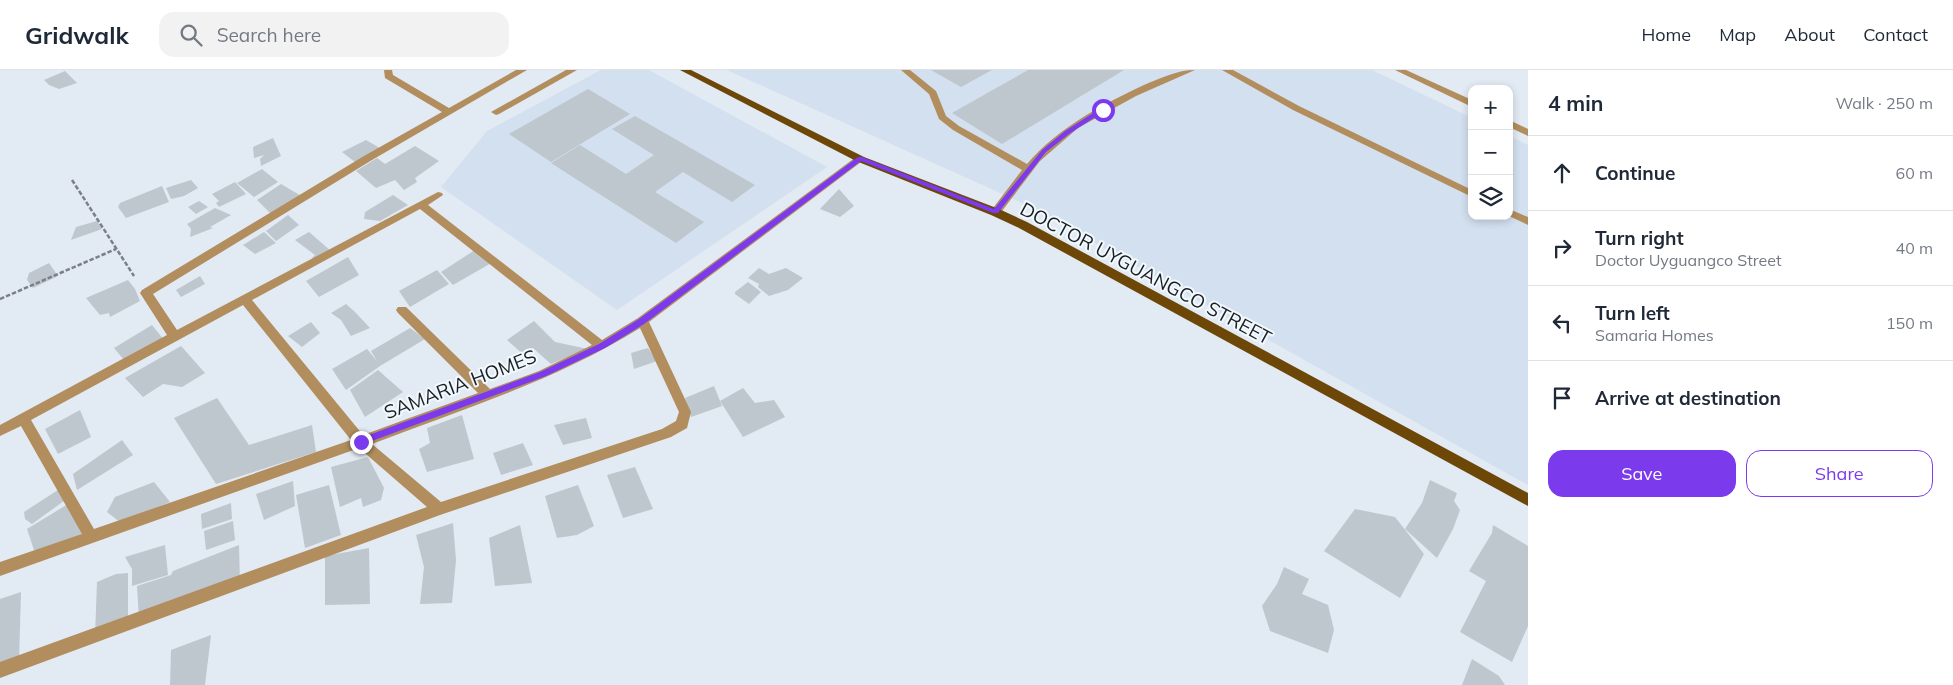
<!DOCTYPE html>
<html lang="en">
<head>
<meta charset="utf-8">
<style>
  :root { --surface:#fff; --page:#f2f2f3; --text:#1f2937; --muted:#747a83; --line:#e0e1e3; --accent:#7c3aed }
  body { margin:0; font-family:Mulish,sans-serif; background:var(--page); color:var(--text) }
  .controls { position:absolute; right:15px; top:15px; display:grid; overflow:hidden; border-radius:10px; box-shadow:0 2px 8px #0003 }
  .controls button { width:45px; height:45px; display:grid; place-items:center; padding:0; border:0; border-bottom:1px solid var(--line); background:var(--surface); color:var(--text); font:25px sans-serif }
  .stop { position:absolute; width:15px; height:15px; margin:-11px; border:4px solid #7c3aed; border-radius:50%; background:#fff }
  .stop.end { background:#7c3aed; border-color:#fff; box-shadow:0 1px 5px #0008 }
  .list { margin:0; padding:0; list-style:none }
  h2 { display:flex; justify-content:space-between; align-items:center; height:65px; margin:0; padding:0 20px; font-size:21px }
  h2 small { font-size:16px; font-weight:400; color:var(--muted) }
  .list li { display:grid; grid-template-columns:32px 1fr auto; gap:15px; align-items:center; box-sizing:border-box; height:75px; padding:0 20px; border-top:1px solid var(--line) }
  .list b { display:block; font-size:19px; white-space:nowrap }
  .list p { margin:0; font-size:16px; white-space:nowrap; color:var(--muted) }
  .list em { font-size:16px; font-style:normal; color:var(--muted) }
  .actions { display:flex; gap:10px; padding:15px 20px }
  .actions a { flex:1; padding:11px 0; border:1px solid var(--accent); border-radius:15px; text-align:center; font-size:18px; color:var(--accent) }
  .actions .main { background:var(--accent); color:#fff }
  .icon { flex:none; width:28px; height:28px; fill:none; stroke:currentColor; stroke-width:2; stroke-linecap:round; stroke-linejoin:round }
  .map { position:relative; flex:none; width:1528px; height:615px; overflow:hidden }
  header { display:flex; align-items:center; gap:30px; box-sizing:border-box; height:70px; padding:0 25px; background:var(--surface); border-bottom:1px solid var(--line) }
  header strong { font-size:24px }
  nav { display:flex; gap:28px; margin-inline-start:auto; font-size:18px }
  .search { width:350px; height:45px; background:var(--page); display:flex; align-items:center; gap:12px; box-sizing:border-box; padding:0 18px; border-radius:15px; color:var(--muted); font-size:19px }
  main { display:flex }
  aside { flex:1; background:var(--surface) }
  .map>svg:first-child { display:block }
  .built { fill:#d3e0ef }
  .building { fill:#bec6ce }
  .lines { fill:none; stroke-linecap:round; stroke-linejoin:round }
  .path { stroke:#7a8086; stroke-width:2.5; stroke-dasharray:4.5 2; stroke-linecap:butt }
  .minor { fill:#b28d5e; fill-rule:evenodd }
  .major { fill:#6d4708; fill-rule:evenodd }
  .route { fill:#7c3aed }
  .labels { text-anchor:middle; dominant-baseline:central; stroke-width:4; stroke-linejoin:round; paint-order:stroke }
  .street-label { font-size:19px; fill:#1b1e21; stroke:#f1f8fe }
</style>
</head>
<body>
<header>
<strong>Gridwalk</strong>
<div class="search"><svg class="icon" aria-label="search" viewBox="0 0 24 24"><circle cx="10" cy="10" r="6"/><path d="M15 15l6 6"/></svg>Search here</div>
<nav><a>Home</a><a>Map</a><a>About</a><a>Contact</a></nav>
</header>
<main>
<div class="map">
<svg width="1528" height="615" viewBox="0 0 1528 615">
  <rect width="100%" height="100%" fill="#e2eaf3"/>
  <!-- built -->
  <g class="built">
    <path d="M601 0H649L827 97 617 240 441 117 487 61Z"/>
    <path d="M727 0H1372L1472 48V146H1509V66L1528 75V415L1029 136Z"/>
  </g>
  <!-- building -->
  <g class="building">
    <path d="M931 0H992L961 17Z"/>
    <path d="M1028 0H1124L1002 74 952 43Z"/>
    <path d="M65 1 77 13 59 19 49 15 44 10Z"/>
    <path d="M588 19 630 44 551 92 509 64Z"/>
    <path d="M635 46 755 115 732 132 683 102 655 122 704 152 676 173 551 93 580 75 626 104 654 85 612 59Z"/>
    <path d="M273 68 281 86 261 96 260 89 264 85 254 88 253 77Z"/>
    <path d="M366 70 385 81 359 95 342 82Z"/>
    <path d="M415 76 439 91 415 108 417 112 404 120 395 110 376 118 356 101 377 88 385 94Z"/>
    <path d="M262 99 278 112 254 127 237 113Z"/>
    <path d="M191 110 198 118 184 126 171 129 166 118Z"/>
    <path d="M235 112 246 124 219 137 216 133 219 131 212 124Z"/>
    <path d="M281 114 303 127 275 148 257 130Z"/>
    <path d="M162 116 169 132 126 148 118 137 120 133Z"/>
    <path d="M839 119 854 136 840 147 820 139Z"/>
    <path d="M393 125 408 135 380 151 364 149 365 142Z"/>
    <path d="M199 131 208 137 196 144 188 137Z"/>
    <path d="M215 138 231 145 210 157 213 158 190 167 191 159 187 154Z"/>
    <path d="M288 145 299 155 276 171 266 161Z"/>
    <path d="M97 151 102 159 71 170 76 157Z"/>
    <path d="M264 162 276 173 255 184 243 175Z"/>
    <path d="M309 162 331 181 315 191 312 188 315 185 295 170Z"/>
    <path d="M475 180 493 192 453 215 441 202Z"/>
    <path d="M348 187 359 205 319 227 306 211Z"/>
    <path d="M49 193 58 206 33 218 27 210 29 203Z"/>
    <path d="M759 198 769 204 786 198 803 208 788 220 769 226 758 217 759 214 748 208Z"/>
    <path d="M437 200 449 214 410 237 399 221Z"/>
    <path d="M200 206 205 214 181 227 176 220Z"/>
    <path d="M128 210 135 219 140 231 110 247 109 243 100 245 86 228Z"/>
    <path d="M748 212 761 222 749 234 735 224V222Z"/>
    <path d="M346 234 355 242 370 258 351 266 341 250 331 243Z"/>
    <path d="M534 251 555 272 588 279 551 294 533 278 524 285 507 270Z"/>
    <path d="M311 252 320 263 302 277 288 266Z"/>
    <path d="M152 255 164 270 125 291 114 278Z"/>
    <path d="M410 258 425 269 380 296 346 320 332 299 367 279 377 291 371 281Z"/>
    <path d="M181 276 205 303 182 317 163 314 143 327 125 308Z"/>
    <path d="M648 278 657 291 634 299 631 283Z"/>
    <path d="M378 300 403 322 365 347 350 320Z"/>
    <path d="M714 316 722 336 691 347 685 328Z"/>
    <path d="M743 318 755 333 774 330 785 347 743 367 720 331Z"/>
    <path d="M217 328 249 375 312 355 316 382 216 414 174 348Z"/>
    <path d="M80 340 91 367 58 384 45 359Z"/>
    <path d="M462 345 474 389 427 402 419 379 430 373 427 358Z"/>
    <path d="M586 348 592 368 563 375 554 355Z"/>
    <path d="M122 370 133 385 77 420 73 404Z"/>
    <path d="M523 373 533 395 501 405 493 383Z"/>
    <path d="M368 387 384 418 381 430 363 437 361 428 340 437 331 397Z"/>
    <path d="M635 397 653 439 623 448 607 405Z"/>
    <path d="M1430 410 1457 423 1454 431 1460 440 1453 459 1437 488 1405 459 1422 433Z"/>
    <path d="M293 411 295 436 264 450 256 424Z"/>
    <path d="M154 412 170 432 121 453 107 442 115 427Z"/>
    <path d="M329 415 341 465 305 478 296 425Z"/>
    <path d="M578 415 594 456 577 465 557 468 545 426Z"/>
    <path d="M61 418 68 428 32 454 25 449 24 442Z"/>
    <path d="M231 433 232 449 202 459 201 444Z"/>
    <path d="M68 434 87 465 36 486 27 459Z"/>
    <path d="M1355 439 1395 447 1424 484 1400 528 1324 481Z"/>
    <path d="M233 451 235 470 206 480 204 461Z"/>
    <path d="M453 453 456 490 452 533 420 534 424 497 416 465Z"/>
    <path d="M520 455 532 513 495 516 489 468Z"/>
    <path d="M1493 455 1528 476V556L1512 592 1460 562 1486 511 1469 501 1492 463Z"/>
    <path d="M165 475 168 505 132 516V499L125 487Z"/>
    <path d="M239 475 240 515 139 549 137 516 171 505 173 501Z"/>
    <path d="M369 478 370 534 325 535V486Z"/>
    <path d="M1284 497 1309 509 1302 524 1328 535 1334 560 1328 583 1270 561 1262 536 1277 514Z"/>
    <path d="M128 503V555L95 567 97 512 116 504Z"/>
    <path d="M21 522 19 591 0 608V529Z"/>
    <path d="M211 565 205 615H170L171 580Z"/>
    <path d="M1472 589 1499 606 1505 615H1462Z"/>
  </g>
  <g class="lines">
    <!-- path -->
    <g class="path">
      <path d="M72 110 134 206"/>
      <path d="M0 229 116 179"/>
    </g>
    <!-- minor -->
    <g class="minor">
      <path d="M384 0H392L393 5 449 38 516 0H527L372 90 153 224 177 260 438 122 442 123 443 125 428 135 602 270 638 248 856 87H864L865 89 649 252 691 342 687 358 671 367 440 445 0 608V592L427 437 359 378 0 506V492L82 464 21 356 0 366V355L167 265 140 223 142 220 364 86 442 42 385 8ZM420 139 592 275 539 301 490 319 406 237H398L396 240 398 243 478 323 363 365 252 230ZM243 235 351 370 94 459 31 350ZM640 258 679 342 676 351 662 359 441 432 372 374C463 339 557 310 640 258Z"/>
      <path d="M566 0H577L499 44 496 45 491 42Z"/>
      <path d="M901 0H910L936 21 946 46 959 56 1027 94C1058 58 1101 35 1144 15 1161 8 1177 0 1195 0L1136 26 1078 58 1040 91 999 145 995 146 990 142 1022 100 953 60 939 49 929 24Z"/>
      <path d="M1222 0H1233L1299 36 1472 120V127L1293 40Z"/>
      <path d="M1395 0H1406L1472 30V37Z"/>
      <path d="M1509 50 1528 59V66L1509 57Z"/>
      <path d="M1509 139 1528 147V155L1509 146Z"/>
    </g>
    <!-- major -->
    <path class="major" d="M680 0H691L864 87 999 139 1027 152 1528 423V436L1019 158 991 145 856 91Z"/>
  </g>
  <!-- route -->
  <path class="route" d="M1101 38 1106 40 1069 64 1046 82 998 143H993L861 91 644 254 605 278 546 306 364 374 361 375 356 372 358 369 540 302 599 274 639 249 858 87H862L994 139 1042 80 1065 61Z"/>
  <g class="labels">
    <!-- street labels -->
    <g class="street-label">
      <text transform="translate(1146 203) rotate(28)">DOCTOR UYGUANGCO STREET</text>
      <text transform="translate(460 314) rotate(-21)">SAMARIA HOMES</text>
    </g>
  </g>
</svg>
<div class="controls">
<button>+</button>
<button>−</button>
<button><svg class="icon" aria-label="layers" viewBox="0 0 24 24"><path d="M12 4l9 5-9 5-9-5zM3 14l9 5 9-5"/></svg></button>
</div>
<div class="stop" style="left:1103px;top:40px"></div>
<div class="stop end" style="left:361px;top:372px"></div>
</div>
<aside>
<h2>4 min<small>Walk · 250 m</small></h2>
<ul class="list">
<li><svg class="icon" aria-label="ahead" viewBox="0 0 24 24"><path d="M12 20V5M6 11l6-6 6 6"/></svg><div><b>Continue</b></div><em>60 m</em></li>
<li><svg class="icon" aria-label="right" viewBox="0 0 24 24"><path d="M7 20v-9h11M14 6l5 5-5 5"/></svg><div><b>Turn right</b><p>Doctor Uyguangco Street</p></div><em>40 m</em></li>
<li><svg class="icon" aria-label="left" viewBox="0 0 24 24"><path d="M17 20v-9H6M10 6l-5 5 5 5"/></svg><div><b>Turn left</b><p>Samaria Homes</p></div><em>150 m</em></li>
<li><svg class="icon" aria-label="arrive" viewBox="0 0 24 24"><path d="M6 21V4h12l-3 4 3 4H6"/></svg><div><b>Arrive at destination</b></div></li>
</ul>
<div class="actions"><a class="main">Save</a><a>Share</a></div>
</aside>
</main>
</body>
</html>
